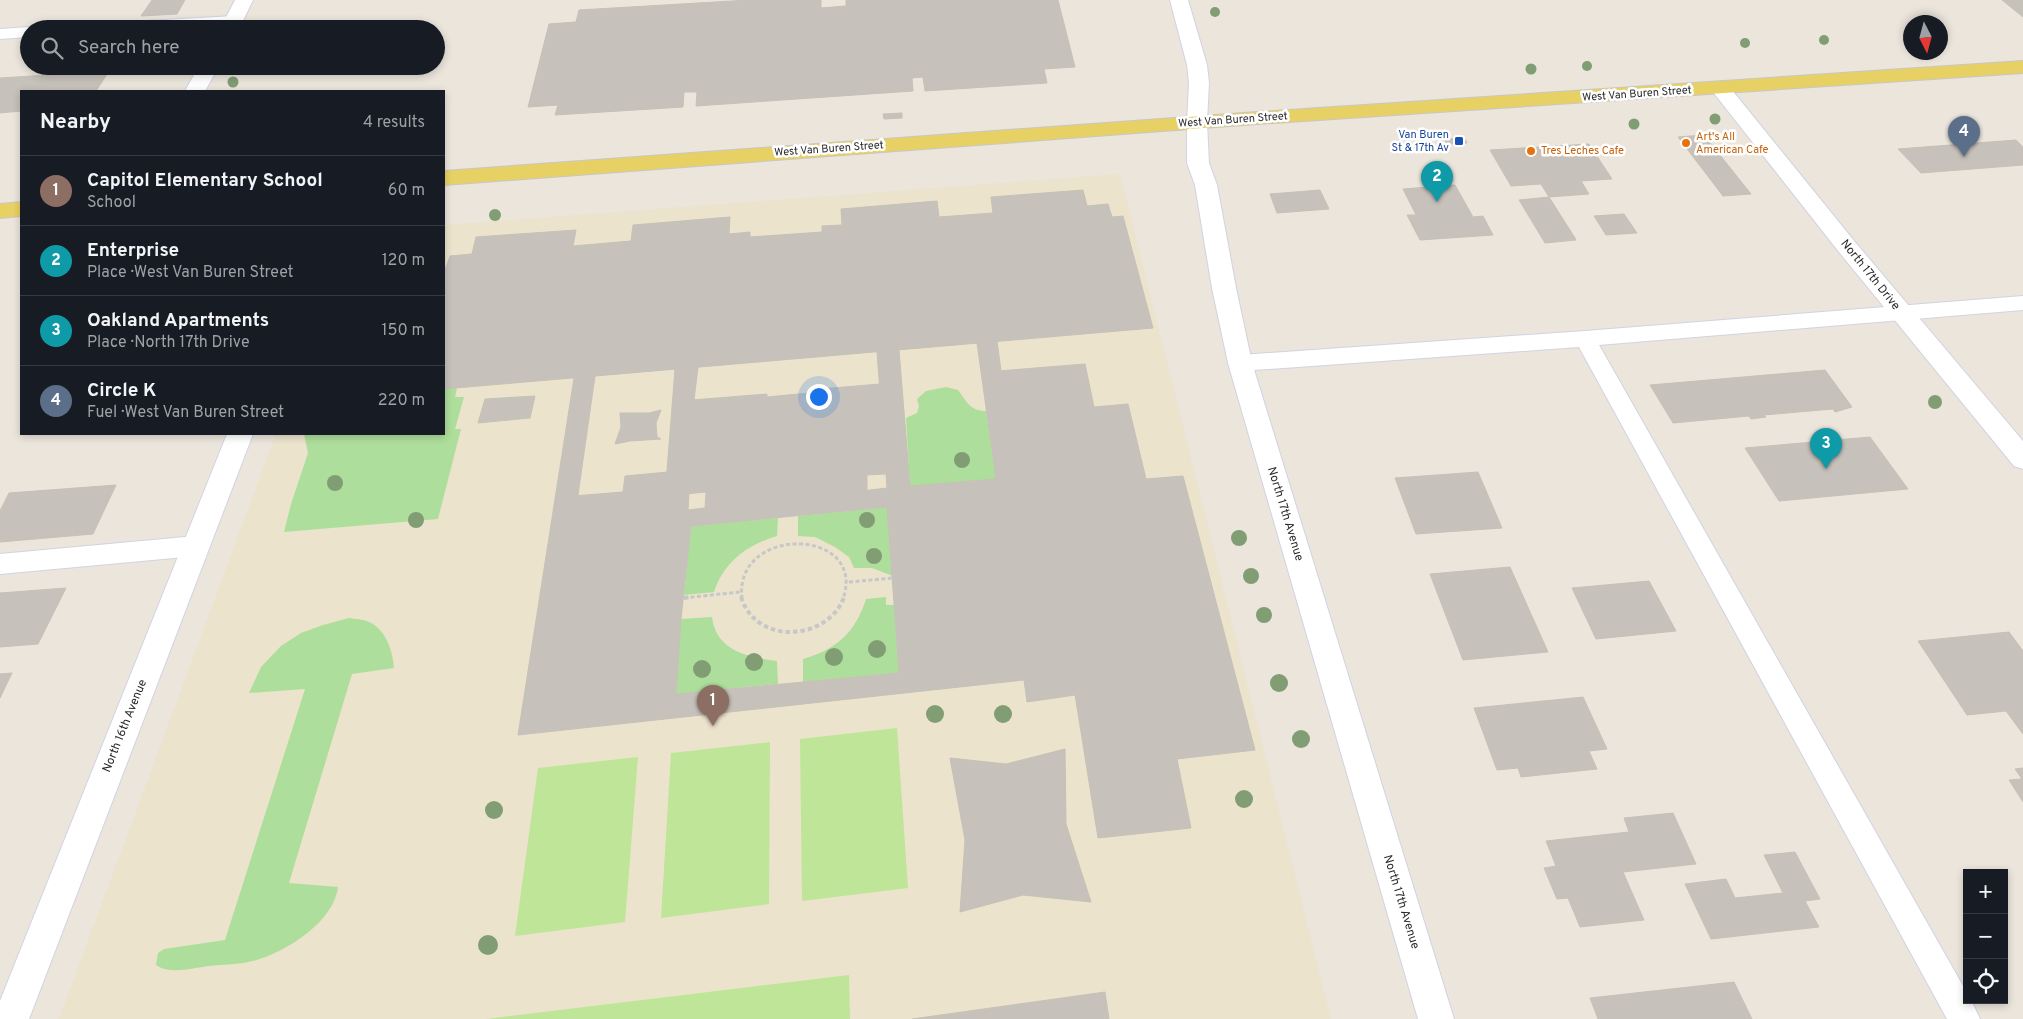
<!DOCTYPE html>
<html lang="en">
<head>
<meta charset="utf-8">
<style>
  :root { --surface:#171b24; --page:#242831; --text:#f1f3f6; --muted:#9ea1a6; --line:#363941; --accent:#455aef }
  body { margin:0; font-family:Overpass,sans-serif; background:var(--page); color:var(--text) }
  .controls { position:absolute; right:15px; bottom:15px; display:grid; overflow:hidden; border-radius:0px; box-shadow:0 2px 8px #0003 }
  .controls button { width:45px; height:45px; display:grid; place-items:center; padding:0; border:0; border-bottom:1px solid var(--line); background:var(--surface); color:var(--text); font:25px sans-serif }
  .compass { position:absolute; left:1903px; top:15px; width:45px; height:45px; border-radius:50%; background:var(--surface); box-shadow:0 2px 8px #0003; rotate:174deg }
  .you { position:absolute; left:818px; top:396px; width:18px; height:18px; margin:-12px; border:4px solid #fff; border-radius:50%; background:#1a73e8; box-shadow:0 0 0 8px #1a73e833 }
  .badge { display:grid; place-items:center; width:32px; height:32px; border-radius:50%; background:var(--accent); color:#fff; font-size:16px; font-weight:700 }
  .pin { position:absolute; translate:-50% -41px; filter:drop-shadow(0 1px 2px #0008) }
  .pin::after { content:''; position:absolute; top:26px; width:18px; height:15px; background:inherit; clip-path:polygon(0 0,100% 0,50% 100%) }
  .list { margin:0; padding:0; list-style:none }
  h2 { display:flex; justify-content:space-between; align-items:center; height:65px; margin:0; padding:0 20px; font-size:21px }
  h2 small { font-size:16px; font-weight:400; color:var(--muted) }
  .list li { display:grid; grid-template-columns:32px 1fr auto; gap:15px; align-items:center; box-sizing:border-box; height:70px; padding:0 20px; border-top:1px solid var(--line) }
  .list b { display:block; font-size:19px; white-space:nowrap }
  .list p { margin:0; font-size:16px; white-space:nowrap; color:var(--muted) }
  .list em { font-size:16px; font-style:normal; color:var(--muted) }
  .icon { flex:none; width:28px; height:28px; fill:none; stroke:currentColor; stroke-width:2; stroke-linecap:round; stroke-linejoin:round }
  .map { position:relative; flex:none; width:2023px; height:1019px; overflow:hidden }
  .search { position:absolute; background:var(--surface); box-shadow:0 2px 8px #0003; left:20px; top:20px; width:425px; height:55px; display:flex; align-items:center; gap:12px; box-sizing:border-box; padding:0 18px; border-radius:28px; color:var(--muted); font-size:19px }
  .panel { position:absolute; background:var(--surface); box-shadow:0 2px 8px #0003; left:20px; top:90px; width:425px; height:345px; border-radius:0px }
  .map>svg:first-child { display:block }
  .education { fill:#ebe3cc }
  .green { fill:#aede9b }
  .pitch { fill:#bfe598 }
  .building { fill:#c6c2bb; stroke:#c6c1b6; fill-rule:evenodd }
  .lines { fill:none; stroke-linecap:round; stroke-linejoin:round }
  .lane-casing { stroke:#d1d3e1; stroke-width:2 }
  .street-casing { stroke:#d1d3e1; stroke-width:2 }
  .secondary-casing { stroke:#d1d3e1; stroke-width:2 }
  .primary-casing { stroke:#c7c7c7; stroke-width:2 }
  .path-far1 { stroke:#c7c7c7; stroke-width:3; stroke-dasharray:4 2.5; stroke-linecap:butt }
  .path { stroke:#c7c7c7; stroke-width:4; stroke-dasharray:4.5 3; stroke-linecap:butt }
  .lane { fill:#fff; fill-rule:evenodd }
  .street { fill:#fff; fill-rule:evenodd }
  .secondary { fill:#fff; fill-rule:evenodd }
  .primary { fill:#e8d164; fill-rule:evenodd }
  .tree { fill:#809d74 }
  .transit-dot { fill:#1a4fb4; stroke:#fff; stroke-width:2 }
  .food-dot { fill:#e8710a; stroke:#fff; stroke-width:2 }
  .labels { text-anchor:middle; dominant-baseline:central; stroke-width:5; stroke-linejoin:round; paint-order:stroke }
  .far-street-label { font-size:11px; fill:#292929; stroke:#fff }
  .far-transit-label { font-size:11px; fill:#164399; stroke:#fff; text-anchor:end }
  .far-food-label { font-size:11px; fill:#c56008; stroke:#fff; text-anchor:start }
  .street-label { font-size:12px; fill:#292929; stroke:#fff }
</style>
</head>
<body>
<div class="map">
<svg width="2023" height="1019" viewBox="0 0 2023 1019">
  <rect width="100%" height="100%" fill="#ebe5dc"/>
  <!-- education -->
  <path class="education" d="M1120 174 1331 1019H59L276 434H444V225Z"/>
  <!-- green -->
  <g class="green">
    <path d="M946 387 958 390C967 402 970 411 986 411L996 479 910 486 906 418 917 413 919 406 917 399 926 391Z"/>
    <path d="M457 388 455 397H464L455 429H461L438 519 284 532 291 504 308 453 304 434H444V389Z"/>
    <path d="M887 507 893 576 872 568H854L849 557 835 547 815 537 798 536V516Z"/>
    <path d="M778 518 777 536C747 545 724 562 714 592L684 595 691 526Z"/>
    <path d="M886 597V605H894L899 673 803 682V659C837 649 855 633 866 599Z"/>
    <path d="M712 617C716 651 748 657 777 661L778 684 676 694 681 619Z"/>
    <path d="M349 618C355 619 363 619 369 622 386 629 393 652 394 668L352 674 289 883 338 887C334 923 281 956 248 962 235 965 222 964 209 966 193 968 170 975 156 965L158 953 164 949 225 940 305 689 249 693 261 667 281 646 301 633 323 625Z"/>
  </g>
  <!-- pitch -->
  <g class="pitch">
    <path d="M897 728 908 888 802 901 800 739Z"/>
    <path d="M770 742 769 904 661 918 671 753Z"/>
    <path d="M638 757 625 922 515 936 538 768Z"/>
    <path d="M849 975 850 1019H486Z"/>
  </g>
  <!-- building -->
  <g class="building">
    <path d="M152 0H185L177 14 141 16Z"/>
    <path d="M749 0H821V8L846 6V0H1058L1075 67 1044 69 1047 83 925 91 923 77 912 78 913 91 696 106 697 92H684L683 107 555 115 558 105 528 107 549 24 576 22 579 10Z"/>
    <path d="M2002 0H2023V17Z"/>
    <path d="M109 71 96 91H21V111L0 113V78Z"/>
    <path d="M902 113V118L884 119 883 114Z"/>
    <path d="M1704 135 1751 194 1723 196 1678 137Z"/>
    <path d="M1464 138 1467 143 1447 144 1444 139Z"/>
    <path d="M2016 140 2023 147V165L1921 173 1898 149Z"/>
    <path d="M1589 144 1612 179 1581 181 1589 194 1549 197 1541 184 1511 186 1490 150Z"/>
    <path d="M1455 185 1473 217 1483 216 1493 235 1420 240 1407 215H1416L1403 189Z"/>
    <path d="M1083 190 1087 206 1108 204 1112 217 1123 216 1153 328 444 389V268H446L450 256 472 254 476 237 576 230 573 246 631 241 633 225 730 217 729 234 750 232V237L822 232V226L842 225 841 209 937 201 939 217 993 213 991 197Z"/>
    <path d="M1320 190 1329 209 1277 213 1270 194Z"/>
    <path d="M1549 197 1575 238 1576 240 1545 243 1519 200Z"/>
    <path d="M1624 214 1637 233 1606 235 1594 216Z"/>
    <path d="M997 341 1001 371H998L1016 492 909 503 922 671 1050 658 1053 678 1072 676 1075 695 1027 702 1024 680 518 735 574 378 595 376 578 495 574 496 543 711 649 700 675 369 698 367 694 400H692L685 494 689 493 688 510 705 508 765 503V496L811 493V497L887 488 877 352 899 350 910 486 996 479 977 343ZM887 507 899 673 676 694 681 619 691 526Z"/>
    <path d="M1085 364 1094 407 1128 404 1146 479 1183 476 1255 750 1177 759 1191 828 1098 838 1072 676 1053 678 1050 658 922 671 909 503 1016 492 998 371Z"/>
    <path d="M1825 370 1852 407 1835 412 1833 409 1764 415 1766 417 1751 419 1749 416 1673 423 1650 385Z"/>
    <path d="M880 384 885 474 867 475V492L811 497V493L765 496V503L705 508 706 492 685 494 692 400 767 394V397L809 393V390Z"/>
    <path d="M535 396 530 418 478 423 485 399Z"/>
    <path d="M661 410 656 423 657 437 661 439 630 441 615 444 621 427 620 413H649Z"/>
    <path d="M1870 437 1908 489 1779 501 1745 448Z"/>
    <path d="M668 472 649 700 543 711 574 496 623 492 625 476Z"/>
    <path d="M1478 472 1502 528 1416 534 1395 478Z"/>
    <path d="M116 485 93 534 0 542V511L9 493Z"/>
    <path d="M1510 567 1548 652 1463 660 1430 574Z"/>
    <path d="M1649 581 1676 631 1596 639 1572 588Z"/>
    <path d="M66 588 38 644 0 647V593Z"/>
    <path d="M2009 632 2023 651V734L2006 711 1967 715 1918 641Z"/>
    <path d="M12 673 0 698V674Z"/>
    <path d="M1583 697 1607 749 1589 751 1597 769 1521 777 1518 768 1497 770 1474 708Z"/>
    <path d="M1065 749 1066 824 1091 902 1023 895 960 912 965 840 950 758 1006 764Z"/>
    <path d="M2023 768V802L2009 780 2022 779 2015 769Z"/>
    <path d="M1673 813 1696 864 1623 872 1644 920 1580 927 1568 898 1557 899 1544 868 1556 866 1546 841 1629 832 1624 818Z"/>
    <path d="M1795 852 1820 899 1805 901 1819 927 1711 939 1685 884 1726 879 1735 898 1783 893 1764 855Z"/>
    <path d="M1734 982 1752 1019H1598L1590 998Z"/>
    <path d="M1105 992 1109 1019H912Z"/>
  </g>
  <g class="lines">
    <!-- lane casing -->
    <g class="lane-casing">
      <g id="lane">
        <path d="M234 16 240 18 242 21 240 24 183 29H85L87 26 93 24Z"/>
        <path d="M29 27 35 29H29V37L0 39V29Z"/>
        <path d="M2023 296V310L1599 345 1967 993V1000H1971L1980 1019H1947L1579 347 1240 371 1232 369 1229 363 1232 357 1240 355 1585 331Z"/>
        <path d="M196 536 205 539 208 546 205 553 196 556 0 574V554Z"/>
      </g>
    </g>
    <!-- street casing -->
    <g class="street-casing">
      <g id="street">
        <path d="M235 0H253L239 29H220Z"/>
        <path d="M199 66H219L205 91H185Z"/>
        <path d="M1720 82 1727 84 1855 242 2023 441V469L2014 466 1839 252 1713 92 1710 88 1713 84Z"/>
        <path d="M1197 116 1204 118 1207 122 1209 163 1217 185 1236 288 1252 363 1454 1019H1418L1228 363 1212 288 1195 185 1187 163V122L1190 118Z"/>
        <path d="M227 434H253L29 1019H0V1001Z"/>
      </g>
    </g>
    <!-- secondary casing -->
    <g class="secondary-casing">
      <path id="secondary" d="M1170 0H1188L1207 65 1209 83 1207 122 1204 126 1197 128 1190 126 1187 122 1189 83 1187 65Z"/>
    </g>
    <!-- primary casing -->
    <g class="primary-casing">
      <g id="primary">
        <path d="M2023 61V73L1243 125 444 185V171L1243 113Z"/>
        <path d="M21 202V216L0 218V204Z"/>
      </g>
    </g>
    <!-- path-far1 -->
    <g class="path-far1">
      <path d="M849 582 893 578"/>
      <path d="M684 598 740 592"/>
      <path d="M742 599C733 524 868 527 843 599"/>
    </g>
    <!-- path -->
    <g class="path">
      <path d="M741 597C757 647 829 640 844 597"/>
      <path d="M684 598 690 597"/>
    </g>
    <!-- lane -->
    <use href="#lane" class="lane"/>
    <!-- street -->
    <use href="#street" class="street"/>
    <!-- secondary -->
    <use href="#secondary" class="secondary"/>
    <!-- primary -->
    <use href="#primary" class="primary"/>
  </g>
  <!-- trees -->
  <g class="tree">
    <circle cx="1215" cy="12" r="5"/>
    <circle cx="1824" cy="40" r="5"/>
    <circle cx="1745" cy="43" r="5"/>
    <circle cx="1587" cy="66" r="5"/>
    <circle cx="1531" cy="69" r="5.5"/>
    <circle cx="233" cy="82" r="5.5"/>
    <circle cx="1715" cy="119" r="5.5"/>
    <circle cx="1634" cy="124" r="5.5"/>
    <circle cx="495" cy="215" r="6"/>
    <circle cx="1935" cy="402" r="7"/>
    <circle cx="962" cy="460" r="8"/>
    <circle cx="335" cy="483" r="8"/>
    <circle cx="416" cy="520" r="8"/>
    <circle cx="867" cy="520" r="8"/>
    <circle cx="1239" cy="538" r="8"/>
    <circle cx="874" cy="556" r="8"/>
    <circle cx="1251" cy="576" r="8"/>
    <circle cx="1264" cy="615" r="8"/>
    <circle cx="877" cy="649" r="9"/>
    <circle cx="834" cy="657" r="9"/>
    <circle cx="754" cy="662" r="9"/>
    <circle cx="702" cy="669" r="9"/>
    <circle cx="1279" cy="683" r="9"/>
    <circle cx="935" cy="714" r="9"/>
    <circle cx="1003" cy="714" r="9"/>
    <circle cx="1301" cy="739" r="9"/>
    <circle cx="1244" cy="799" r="9"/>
    <circle cx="494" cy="810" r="9"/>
    <circle cx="488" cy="945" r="10"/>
  </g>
  <!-- markers -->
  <rect class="transit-dot" x="1454" y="136" width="10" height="10" rx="2.5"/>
  <g class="food-dot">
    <circle cx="1686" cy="143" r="5"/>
    <circle cx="1531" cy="151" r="5"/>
  </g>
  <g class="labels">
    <!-- far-street labels -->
    <g class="far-street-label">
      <text transform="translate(1637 94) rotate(-4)">West Van Buren Street</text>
      <text transform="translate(1233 120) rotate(-4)">West Van Buren Street</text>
      <text transform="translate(829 149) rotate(-4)">West Van Buren Street</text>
    </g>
    <!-- far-transit labels -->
    <g class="far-transit-label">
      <text x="1449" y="135">Van Buren<tspan x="1449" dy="13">St &amp; 17th Av</tspan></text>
    </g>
    <!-- far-food labels -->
    <g class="far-food-label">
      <text x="1696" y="137">Art's All<tspan x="1696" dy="13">American Cafe</tspan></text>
      <text x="1541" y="151">Tres Leches Cafe</text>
    </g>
    <!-- street labels -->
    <g class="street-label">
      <text transform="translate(1870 275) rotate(51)">North 17th Drive</text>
      <text transform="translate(1285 514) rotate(73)">North 17th Avenue</text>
      <text transform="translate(125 726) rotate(-68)">North 16th Avenue</text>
      <text transform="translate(1401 902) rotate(73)">North 17th Avenue</text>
    </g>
  </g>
</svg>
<div class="controls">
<button>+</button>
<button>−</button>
<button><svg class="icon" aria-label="locate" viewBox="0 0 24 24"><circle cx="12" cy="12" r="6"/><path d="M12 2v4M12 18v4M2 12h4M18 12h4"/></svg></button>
</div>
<svg class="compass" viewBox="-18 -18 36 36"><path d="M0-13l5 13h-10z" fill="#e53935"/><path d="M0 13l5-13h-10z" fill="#9ea1a6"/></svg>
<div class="you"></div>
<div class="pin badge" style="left:713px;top:726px;background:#8d6e63">1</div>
<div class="pin badge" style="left:1437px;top:202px;background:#0f9aa8">2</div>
<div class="pin badge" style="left:1826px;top:469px;background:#0f9aa8">3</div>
<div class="pin badge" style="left:1964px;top:157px;background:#5c6f8a">4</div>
<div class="search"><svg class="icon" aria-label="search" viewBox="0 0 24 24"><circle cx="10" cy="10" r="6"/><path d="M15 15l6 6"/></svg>Search here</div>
<section class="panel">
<h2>Nearby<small>4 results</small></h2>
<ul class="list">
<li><span class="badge" style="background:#8d6e63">1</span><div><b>Capitol Elementary School</b><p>School</p></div><em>60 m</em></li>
<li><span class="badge" style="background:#0f9aa8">2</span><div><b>Enterprise</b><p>Place · West Van Buren Street</p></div><em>120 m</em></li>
<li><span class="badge" style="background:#0f9aa8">3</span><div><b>Oakland Apartments</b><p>Place · North 17th Drive</p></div><em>150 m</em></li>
<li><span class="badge" style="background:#5c6f8a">4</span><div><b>Circle K</b><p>Fuel · West Van Buren Street</p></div><em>220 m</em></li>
</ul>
</section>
</div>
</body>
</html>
